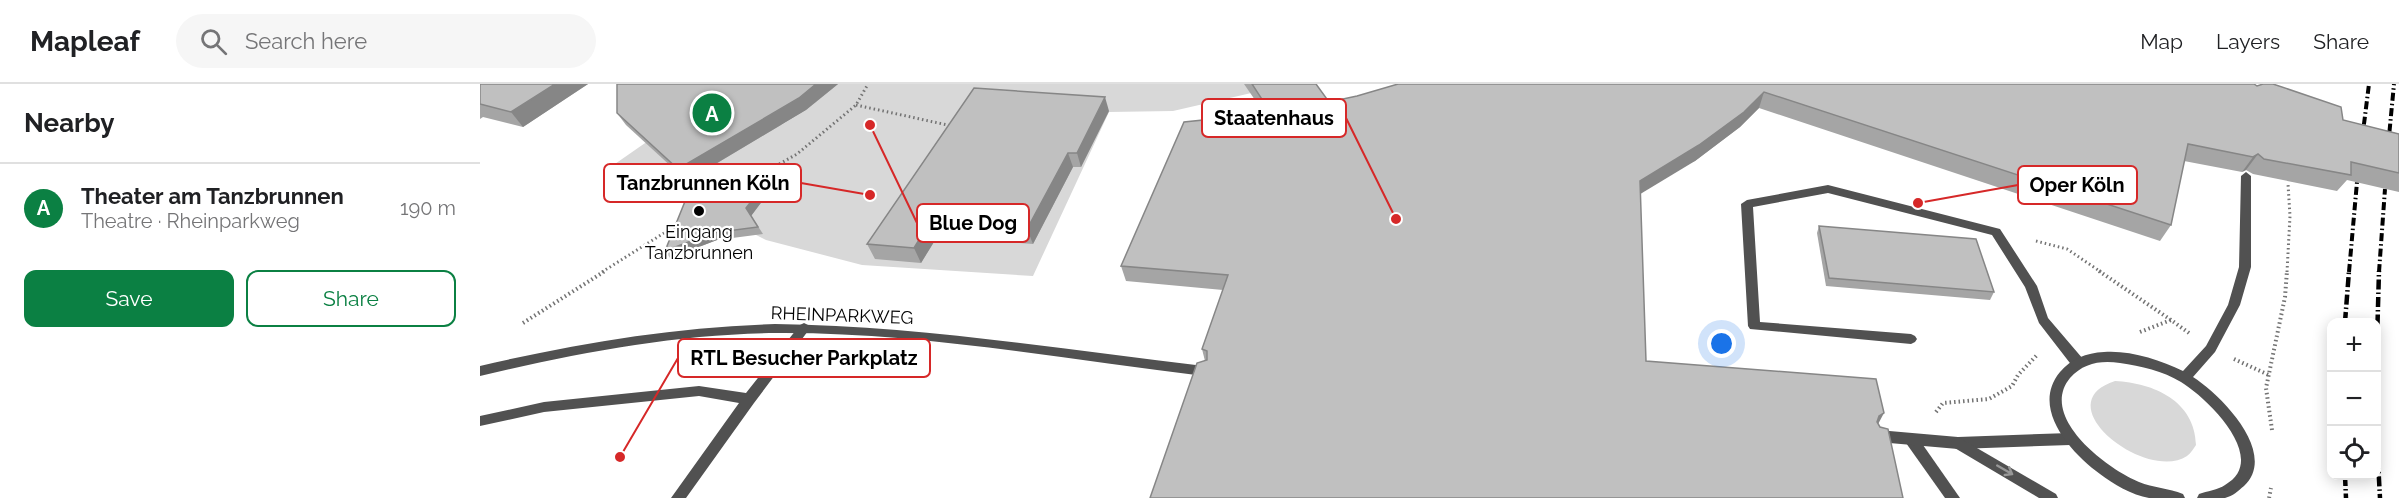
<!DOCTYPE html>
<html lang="en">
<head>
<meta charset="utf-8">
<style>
  :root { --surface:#fff; --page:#f6f6f6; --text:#202124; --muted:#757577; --line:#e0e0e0; --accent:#0b8043 }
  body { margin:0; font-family:Raleway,sans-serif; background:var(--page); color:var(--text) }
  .controls { position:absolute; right:18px; bottom:18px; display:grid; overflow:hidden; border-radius:12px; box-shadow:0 3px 15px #0003 }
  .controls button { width:54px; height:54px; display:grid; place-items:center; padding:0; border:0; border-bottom:2px solid var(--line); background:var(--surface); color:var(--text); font:30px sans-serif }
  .you { position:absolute; left:1242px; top:260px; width:21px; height:21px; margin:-15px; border:4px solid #fff; border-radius:50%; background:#1a73e8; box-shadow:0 0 0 9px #1a73e833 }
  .badge { display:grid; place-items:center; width:39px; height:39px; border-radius:50%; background:var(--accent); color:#fff; font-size:20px; font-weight:700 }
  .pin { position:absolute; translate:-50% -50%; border:3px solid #fff; box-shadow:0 2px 6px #0006 }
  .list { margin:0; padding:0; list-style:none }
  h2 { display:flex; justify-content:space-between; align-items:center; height:78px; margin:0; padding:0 24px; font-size:26px }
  h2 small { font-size:20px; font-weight:400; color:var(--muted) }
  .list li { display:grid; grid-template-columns:39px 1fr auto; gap:18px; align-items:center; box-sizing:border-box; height:90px; padding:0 24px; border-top:2px solid var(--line) }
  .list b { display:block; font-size:22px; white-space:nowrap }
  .list p { margin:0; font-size:20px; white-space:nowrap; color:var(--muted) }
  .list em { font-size:20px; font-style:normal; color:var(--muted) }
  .actions { display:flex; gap:12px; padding:18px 24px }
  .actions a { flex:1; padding:14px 0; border:2px solid var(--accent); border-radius:12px; text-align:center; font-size:21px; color:var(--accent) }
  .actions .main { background:var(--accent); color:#fff }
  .icon { flex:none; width:33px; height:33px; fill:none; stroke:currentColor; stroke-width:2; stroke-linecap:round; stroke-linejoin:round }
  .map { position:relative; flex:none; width:1919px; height:414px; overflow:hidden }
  header { display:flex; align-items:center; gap:36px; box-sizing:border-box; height:84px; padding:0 30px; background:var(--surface); border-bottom:2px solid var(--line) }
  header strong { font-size:28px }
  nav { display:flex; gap:33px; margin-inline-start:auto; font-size:21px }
  .search { width:420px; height:54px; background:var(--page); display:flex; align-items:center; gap:15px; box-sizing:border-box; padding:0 21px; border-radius:33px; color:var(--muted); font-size:22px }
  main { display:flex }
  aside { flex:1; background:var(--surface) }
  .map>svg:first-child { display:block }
  .green { fill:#d8d8d8 }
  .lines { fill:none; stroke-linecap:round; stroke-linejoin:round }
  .path-far1 { stroke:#737373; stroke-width:3; stroke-dasharray:1.5 3; stroke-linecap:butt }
  .path { stroke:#737373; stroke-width:4; stroke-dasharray:1.5 3; stroke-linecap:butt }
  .service { fill:#515151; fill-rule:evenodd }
  .minor { fill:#515151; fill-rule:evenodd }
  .tertiary { fill:#515151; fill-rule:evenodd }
  .rail-far1 { stroke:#000; stroke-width:4; stroke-dasharray:8 3 1.5 3; stroke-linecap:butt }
  .rail { stroke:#000; stroke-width:4.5; stroke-dasharray:10 3 1.5 3; stroke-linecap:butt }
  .wall { fill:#a5a5a5 }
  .shaded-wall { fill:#868686 }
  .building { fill:#c0c0c0; stroke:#868686; stroke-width:1.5 }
  .oneway { stroke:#979797 }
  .poi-dot { fill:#000; stroke:#fff; stroke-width:2 }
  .labels { text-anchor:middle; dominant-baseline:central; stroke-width:4.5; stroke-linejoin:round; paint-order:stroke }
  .poi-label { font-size:18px; fill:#000; stroke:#fff }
  .street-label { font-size:18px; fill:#000; stroke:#fff }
  .leader { fill:none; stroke:#d62828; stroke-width:2 }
  .callout-dot { fill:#d62828; stroke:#fff; stroke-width:2 }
  .callout { fill:#fff; stroke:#d62828; stroke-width:2 }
  .callout-label { font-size:20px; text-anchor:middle; font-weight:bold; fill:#000 }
</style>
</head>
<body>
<header>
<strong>Mapleaf</strong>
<div class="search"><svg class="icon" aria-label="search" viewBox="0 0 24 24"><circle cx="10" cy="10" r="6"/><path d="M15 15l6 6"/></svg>Search here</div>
<nav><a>Map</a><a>Layers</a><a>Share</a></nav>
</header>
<main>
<aside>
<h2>Nearby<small></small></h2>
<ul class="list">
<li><span class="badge">A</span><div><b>Theater am Tanzbrunnen</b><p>Theatre · Rheinparkweg</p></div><em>190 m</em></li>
</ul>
<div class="actions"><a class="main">Save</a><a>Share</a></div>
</aside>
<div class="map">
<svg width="1919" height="414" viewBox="0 0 1919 414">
  <rect width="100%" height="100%" fill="#fff"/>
  <!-- green -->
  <g class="green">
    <path d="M353 0H811L693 27 629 28 553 192 382 181 286 156 225 125 152 96 132 82 168 57 280 49 303 40 326 26 343 12Z"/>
    <path d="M1635 297C1674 299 1715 317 1716 361 1714 364 1711 369 1707 372 1667 399 1564 320 1635 297Z"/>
  </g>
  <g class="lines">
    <!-- path-far1 -->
    <g class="path-far1">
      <path d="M376 21 472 42"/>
      <path d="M264 100 317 70 376 21 388 0"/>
      <path d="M1556 157 1587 165 1621 188"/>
      <path d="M122 188 184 149"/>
      <path d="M1807 188 1810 132 1808 100"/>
    </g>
    <!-- path -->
    <g class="path">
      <path d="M1619 187 1691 236"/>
      <path d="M43 239 125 187"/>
      <path d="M1660 248 1691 236 1709 249"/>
      <path d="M1754 275 1789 291"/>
      <path d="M1456 328 1463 319 1509 315 1532 302 1538 291 1557 271"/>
      <path d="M1792 346 1786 304 1805 213 1807 187"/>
      <path d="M1789 414 1791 404"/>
    </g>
    <!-- service -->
    <g class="service">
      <path d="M1348 101 1520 145 1557 202 1568 234 1603 275 1604 279 1603 283H1593L1559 239 1545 203 1512 151 1348 109 1273 123 1280 238 1431 250 1435 252 1437 255 1435 258 1431 260 1270 245 1268 242 1261 120 1267 116Z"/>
      <path d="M324 239 328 241 330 244 328 247 274 319 206 414H191L259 319 219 312 64 328 0 342V332L64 318 219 302 266 309 320 241Z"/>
      <path d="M1431 349 1436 351 1480 414H1465L1426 359 1424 355 1426 351Z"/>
    </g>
    <!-- minor -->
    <g class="minor">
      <path d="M295 240C439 242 581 265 724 282L729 283 730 287 729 291 724 292C582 275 439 248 296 249 196 250 97 269 0 292V282C98 259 195 243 295 240Z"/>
      <path d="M1398 346 1478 353 1590 349 1595 351 1597 355 1595 359 1590 361 1478 365 1398 358 1393 356 1391 352 1393 348Z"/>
    </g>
    <!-- tertiary -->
    <g class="tertiary">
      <path d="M1766 88 1771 92V183L1760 221 1735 268 1713 293C1740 310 1799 369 1764 402 1758 407 1753 412 1745 414 1736 414 1726 414 1717 414L1719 410C1727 407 1738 406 1745 401 1791 375 1726 313 1701 298 1683 287 1661 282 1640 279 1621 276 1603 279 1590 294 1558 333 1627 385 1659 398 1673 404 1689 404 1703 410L1705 414C1693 414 1680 414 1669 414 1652 411 1633 400 1620 390 1591 369 1550 324 1580 288 1591 275 1606 269 1624 268 1650 266 1680 276 1703 287L1726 262 1748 221 1759 183 1761 92Z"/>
      <path d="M1478 353 1576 410 1578 414H1559L1473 363 1471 359 1473 355Z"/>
    </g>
    <!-- rail-far1 -->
    <g class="rail-far1">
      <path d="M1882 56 1889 0"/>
      <path d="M1908 63 1914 0"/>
      <path d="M1869 188 1877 98"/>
      <path d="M1899 188 1905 105"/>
    </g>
    <!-- rail -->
    <g class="rail">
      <path d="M1865 238 1869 187"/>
      <path d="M1896 293 1899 187"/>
      <path d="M1896 340 1900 414"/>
      <path d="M1865 392 1866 414"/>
    </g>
  </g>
  <!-- wall -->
  <g class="wall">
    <path d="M0 0H108L43 43 3 33 0 35Z"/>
    <path d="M137 0H358L326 26 207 97 146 41 137 29Z"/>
    <path d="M764 0H836L849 18 877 12 1777 2 1782 0H1793L1863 36 1919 50V108L1867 96 1857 107 1773 90 1766 86 1762 88 1704 77 1691 141 1680 157 1279 24 1260 43 1215 77 725 277 722 265 743 206 646 197 641 182 784 29Z"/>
    <path d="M629 27 601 83H593L553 160 457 153 441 179 395 175 387 160Z"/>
    <path d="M290 93 295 100 271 132 283 150 237 156 190 174Z"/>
    <path d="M1339 142 1514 208 1510 216 1346 202 1337 149Z"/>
  </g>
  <!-- shaded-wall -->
  <g class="shaded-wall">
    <path d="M75 0H108L43 43 31 28Z"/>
    <path d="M336 0H358L326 26 207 97 198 85Z"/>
    <path d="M1284 8 1279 24 1260 43 1215 77 1157 112 1160 97Z"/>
    <path d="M625 13 629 27 601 83 597 69Z"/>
    <path d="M588 69 593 83 553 160 547 145Z"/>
    <path d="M1778 70 1766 86 1762 88 1773 73Z"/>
    <path d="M290 93 295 100 271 132 283 150 266 124Z"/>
    <path d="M450 138 457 153 441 179 434 164Z"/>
    <path d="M232 149 237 156 190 174 185 167Z"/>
    <path d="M1404 329 1396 344 1391 347 1399 332Z"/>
  </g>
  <!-- building -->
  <g class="building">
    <path d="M0 0H75L31 28 0 20Z"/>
    <path d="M137 0H336L319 14 198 85 137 29Z"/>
    <path d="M772 0H836L849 18 877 12 918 0H1774L1777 2 1783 0H1793L1861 23 1863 36 1919 50V89L1871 78V91L1784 75 1778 70 1773 73 1708 60 1691 141 1284 8 1264 28 1219 61 1160 97 1166 277 1396 295 1404 329 1399 332 1397 338 1400 343 1408 345 1423 414H670L717 279 727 276V267L722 265 748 191 641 182 704 38 791 29Z"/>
    <path d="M494 4 625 13 597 69H588L547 145 450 138 434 164 387 160Z"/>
    <path d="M290 93 266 124 278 143 232 149 185 167 206 115Z"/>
    <path d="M1339 142 1496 155 1514 208 1349 194Z"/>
  </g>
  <!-- one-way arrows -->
  <defs><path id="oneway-shaft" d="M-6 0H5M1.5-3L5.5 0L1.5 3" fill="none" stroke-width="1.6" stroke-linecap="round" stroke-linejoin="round" transform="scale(1.5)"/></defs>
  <use class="oneway" href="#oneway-shaft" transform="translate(1525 386) rotate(30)"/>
  <!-- markers -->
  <circle class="poi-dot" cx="219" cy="127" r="6"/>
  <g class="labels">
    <!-- poi labels -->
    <g class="poi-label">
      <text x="219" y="147">Eingang<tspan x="219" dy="21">Tanzbrunnen</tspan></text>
    </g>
    <!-- street labels -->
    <g class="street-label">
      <text transform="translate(362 231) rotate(2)">RHEINPARKWEG</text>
    </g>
  </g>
  <!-- callouts -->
  <path class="leader" d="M916 135L866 34M390 111L321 99M1438 119L1538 101M390 41L437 139M140 373L198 274"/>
  <g class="callout-dot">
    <circle cx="916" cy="135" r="6"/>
    <circle cx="390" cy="111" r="6"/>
    <circle cx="1438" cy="119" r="6"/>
    <circle cx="390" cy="41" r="6"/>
    <circle cx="140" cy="373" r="6"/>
  </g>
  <g class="callout">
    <rect x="722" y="15" width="144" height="38" rx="6"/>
    <rect x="124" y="80" width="197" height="38" rx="6"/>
    <rect x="1538" y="82" width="119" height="38" rx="6"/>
    <rect x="437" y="120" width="112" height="38" rx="6"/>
    <rect x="198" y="255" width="252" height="38" rx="6"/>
  </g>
  <g class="callout-label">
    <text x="794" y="41">Staatenhaus</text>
    <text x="223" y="106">Tanzbrunnen Köln</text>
    <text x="1597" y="108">Oper Köln</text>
    <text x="493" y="146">Blue Dog</text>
    <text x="324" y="281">RTL Besucher Parkplatz</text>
  </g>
</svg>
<div class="controls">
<button>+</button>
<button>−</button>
<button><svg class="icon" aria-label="locate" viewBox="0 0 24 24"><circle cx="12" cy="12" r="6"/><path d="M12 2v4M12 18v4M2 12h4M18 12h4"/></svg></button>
</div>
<div class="you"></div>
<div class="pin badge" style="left:232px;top:29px">A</div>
</div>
</main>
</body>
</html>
